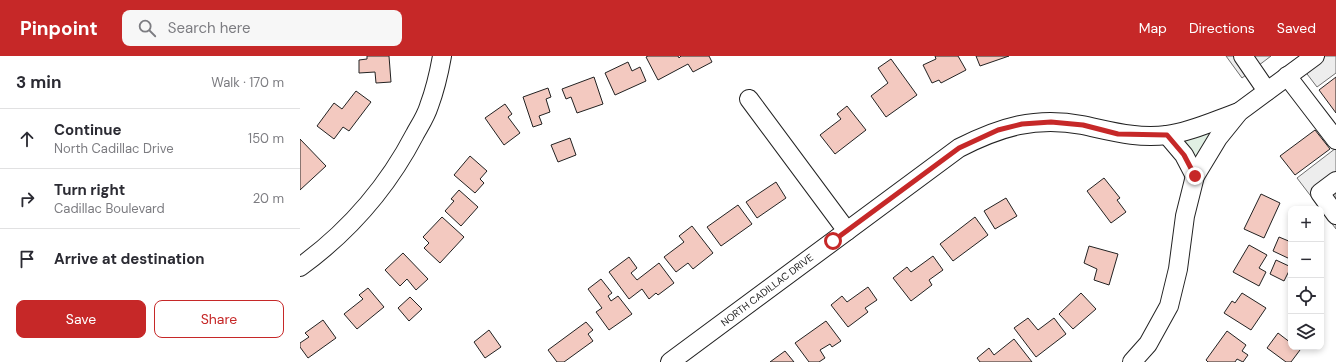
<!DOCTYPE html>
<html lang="en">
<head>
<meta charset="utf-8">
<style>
  :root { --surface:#fff; --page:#f7f7f7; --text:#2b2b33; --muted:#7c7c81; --line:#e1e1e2; --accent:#c62828 }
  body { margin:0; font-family:"DM Sans",sans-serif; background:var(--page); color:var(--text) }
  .controls { position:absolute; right:12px; bottom:12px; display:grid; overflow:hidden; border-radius:8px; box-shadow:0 2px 6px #0003 }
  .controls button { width:36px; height:36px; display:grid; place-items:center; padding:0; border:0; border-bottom:1px solid var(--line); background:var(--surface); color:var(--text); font:20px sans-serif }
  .stop { position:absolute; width:12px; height:12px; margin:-9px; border:3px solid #c62828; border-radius:50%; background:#fff }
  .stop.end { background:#c62828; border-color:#fff; box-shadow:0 1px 4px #0008 }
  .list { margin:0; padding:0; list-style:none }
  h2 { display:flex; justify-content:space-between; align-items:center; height:52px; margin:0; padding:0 16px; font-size:17px }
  h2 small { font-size:13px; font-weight:400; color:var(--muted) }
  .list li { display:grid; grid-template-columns:26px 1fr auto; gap:12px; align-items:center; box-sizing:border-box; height:60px; padding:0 16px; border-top:1px solid var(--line) }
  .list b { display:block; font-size:15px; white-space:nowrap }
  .list p { margin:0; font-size:13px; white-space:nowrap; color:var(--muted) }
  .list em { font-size:13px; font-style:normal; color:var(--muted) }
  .actions { display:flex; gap:8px; padding:12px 16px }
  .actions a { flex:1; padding:9px 0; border:1px solid var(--accent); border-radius:8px; text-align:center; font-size:14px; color:var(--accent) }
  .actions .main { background:var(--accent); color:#fff }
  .icon { flex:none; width:22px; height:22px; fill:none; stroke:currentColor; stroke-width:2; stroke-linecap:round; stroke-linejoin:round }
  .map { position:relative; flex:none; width:1036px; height:306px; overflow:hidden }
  header { display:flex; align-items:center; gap:24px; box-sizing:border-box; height:56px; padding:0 20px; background:var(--accent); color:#fff }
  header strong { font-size:19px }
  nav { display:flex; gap:22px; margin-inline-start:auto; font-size:14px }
  .search { width:280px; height:36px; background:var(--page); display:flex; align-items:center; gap:10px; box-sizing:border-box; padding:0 14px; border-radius:8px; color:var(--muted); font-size:15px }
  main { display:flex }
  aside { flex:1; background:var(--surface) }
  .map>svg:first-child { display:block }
  .green { fill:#e0efe3; stroke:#6f6f6f }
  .parking { fill:#ededed; stroke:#6f6f6f }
  .building { fill:#f3c9c0; stroke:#222 }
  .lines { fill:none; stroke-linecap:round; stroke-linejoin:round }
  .minor-casing { stroke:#222; stroke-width:20 }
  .minor { stroke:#fff; stroke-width:18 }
  .route { stroke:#c62828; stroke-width:5 }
  .labels { text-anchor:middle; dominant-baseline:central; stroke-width:3; stroke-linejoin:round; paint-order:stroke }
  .street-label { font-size:10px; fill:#222; stroke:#fff }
</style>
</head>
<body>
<header>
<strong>Pinpoint</strong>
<div class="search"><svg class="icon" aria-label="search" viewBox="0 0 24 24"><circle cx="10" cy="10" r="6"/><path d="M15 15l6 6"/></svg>Search here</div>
<nav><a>Map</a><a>Directions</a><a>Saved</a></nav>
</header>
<main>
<aside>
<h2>3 min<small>Walk · 170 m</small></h2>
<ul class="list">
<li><svg class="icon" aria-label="ahead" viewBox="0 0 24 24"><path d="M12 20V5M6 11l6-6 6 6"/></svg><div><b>Continue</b><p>North Cadillac Drive</p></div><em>150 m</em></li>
<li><svg class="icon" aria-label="right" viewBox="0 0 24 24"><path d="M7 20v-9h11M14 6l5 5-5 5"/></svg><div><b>Turn right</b><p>Cadillac Boulevard</p></div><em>20 m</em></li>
<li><svg class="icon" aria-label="arrive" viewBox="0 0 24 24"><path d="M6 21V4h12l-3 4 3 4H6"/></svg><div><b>Arrive at destination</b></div></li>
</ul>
<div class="actions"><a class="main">Save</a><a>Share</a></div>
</aside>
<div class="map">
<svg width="1036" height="306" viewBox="0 0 1036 306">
  <rect width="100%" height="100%" fill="#fff"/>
  <!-- green -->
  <path class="green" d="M939 56 895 120 867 79Z"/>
  <!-- parking -->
  <g class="parking">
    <path d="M926 0H971L942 22Z"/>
    <path d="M1015 0H1036V17L1017 31 1001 10Z"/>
    <path d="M1036 92V173L997 122Z"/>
  </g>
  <!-- building -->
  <g class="building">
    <path d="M67 0H89L91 26 76 27 75 16 59 17V4L67 3Z"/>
    <path d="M348 0H378L379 2 381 0H409L412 6 393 16 388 8 358 24 346 1Z"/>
    <path d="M635 0H658L666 14 641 27 639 24 632 27 623 9 636 3Z"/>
    <path d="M676 0H709L680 10Z"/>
    <path d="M591 3 617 39 586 61 571 40 588 27 578 12Z"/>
    <path d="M328 6 332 15 340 11 346 25 315 39 305 17Z"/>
    <path d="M294 21 303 48 277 57 271 41 266 43 262 33Z"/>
    <path d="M1036 21V57L1019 34Z"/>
    <path d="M248 32 251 41 246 43 250 56 239 60 242 68 233 71 223 41Z"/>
    <path d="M56 35 71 46 49 75 43 71 34 83 17 70 34 47 42 53Z"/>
    <path d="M205 48 212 58 208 61 220 77 204 89 185 62Z"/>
    <path d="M547 50 566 74 535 98 520 79 541 63 537 58Z"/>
    <path d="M1015 74 1030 93 995 119 980 100Z"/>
    <path d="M270 82 276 99 258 106 251 89Z"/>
    <path d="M0 83 26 110 0 134Z"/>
    <path d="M170 100 187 115 180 123 184 127 175 137 154 119Z"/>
    <path d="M804 122 820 142 817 144 826 156 811 167 787 135Z"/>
    <path d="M476 126 486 142 457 162 446 146Z"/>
    <path d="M159 134 178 151 161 170 145 155 154 145 151 143Z"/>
    <path d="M961 138 980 147 964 182 944 173Z"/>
    <path d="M706 142 717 160 695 173 684 155Z"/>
    <path d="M438 149 452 168 421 190 407 171Z"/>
    <path d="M142 161 164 181 140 207 124 192 129 187 123 181Z"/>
    <path d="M675 161 688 179 653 205 640 188Z"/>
    <path d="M392 170 413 197 393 213 388 207 376 216 364 201 384 186 379 180Z"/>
    <path d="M979 181 991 186 990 203 973 195Z"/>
    <path d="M949 189 967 199 959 212 966 216 959 230 933 216Z"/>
    <path d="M789 190 818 198 809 229 794 224 797 213 784 207Z"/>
    <path d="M103 197 128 223 116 234 107 223 100 230 85 214Z"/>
    <path d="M633 200 643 214 629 224 632 229 611 245 593 222 607 211 611 216Z"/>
    <path d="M329 201 337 212 331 217 337 224 359 207 374 227 358 239 356 237 349 243 342 233 329 243 309 216Z"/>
    <path d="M976 204 991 211 984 225 970 218Z"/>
    <path d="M301 223 312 237 308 240 311 245 318 240 332 258 309 274 296 256 302 252 288 233Z"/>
    <path d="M568 231 577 244 565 252 568 256 548 271 531 249 542 240 547 246Z"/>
    <path d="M68 232 84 251 57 273 44 258 63 243 59 239Z"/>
    <path d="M781 237 796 253 773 273 759 258Z"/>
    <path d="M942 237 966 252 951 274 924 257 932 245 935 247Z"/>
    <path d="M110 241 122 253 109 265 98 252Z"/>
    <path d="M728 262 738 274 754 262 766 278 736 301 714 272Z"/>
    <path d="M23 264 36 282 8 302 0 291V287L9 281 5 277Z"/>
    <path d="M526 265 541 285 532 291 530 288 520 294 525 302 519 306H509L495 287Z"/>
    <path d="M286 266 293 274 288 278 293 285 264 306H257L248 294Z"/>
    <path d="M189 274 201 291 185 302 174 286Z"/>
    <path d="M927 275 946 289 942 295 948 299 943 306 937 303 935 306H908L906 304Z"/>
    <path d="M978 277 991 287V291H997L1000 294 991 306H986L967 292Z"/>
    <path d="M714 283 732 306H680L677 302 689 292 694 299Z"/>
    <path d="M485 295 494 306H470Z"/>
  </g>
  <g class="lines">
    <!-- minor casing -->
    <g class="minor-casing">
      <g id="minor">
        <path d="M943 0 967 35"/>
        <path d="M987 20 1036 84"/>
        <path d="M449 43 547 175"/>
        <path d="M867 79 884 99 895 120"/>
        <path d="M1036 125 1020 137 1036 159"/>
        <path d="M0 211C48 176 88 130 115 78 120 69 126 60 129 50 135 34 139 17 142 0"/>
        <path d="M370 306 659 92C700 71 736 60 782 69 811 75 837 83 867 79 891 76 916 64 939 56"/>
        <path d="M832 306 848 288 869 250 878 213 885 160 895 120 918 82 939 56 1015 0"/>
      </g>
    </g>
    <!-- minor -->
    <use href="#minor" class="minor"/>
  </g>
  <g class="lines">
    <!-- route -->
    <path class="route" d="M533 185 659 92 698 74 722 68 751 66 783 69 818 78 867 79 884 99 895 120"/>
  </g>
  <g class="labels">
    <!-- street labels -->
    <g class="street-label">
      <text transform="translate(467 234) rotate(-37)">NORTH CADILLAC DRIVE</text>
    </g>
  </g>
</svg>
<div class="controls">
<button>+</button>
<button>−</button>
<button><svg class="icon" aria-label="locate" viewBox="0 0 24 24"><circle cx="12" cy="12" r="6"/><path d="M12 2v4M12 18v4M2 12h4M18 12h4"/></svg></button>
<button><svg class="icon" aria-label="layers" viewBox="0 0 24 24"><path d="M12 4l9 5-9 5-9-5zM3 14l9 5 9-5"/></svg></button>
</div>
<div class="stop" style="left:533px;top:185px"></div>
<div class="stop end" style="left:895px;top:120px"></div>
</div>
</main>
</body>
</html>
